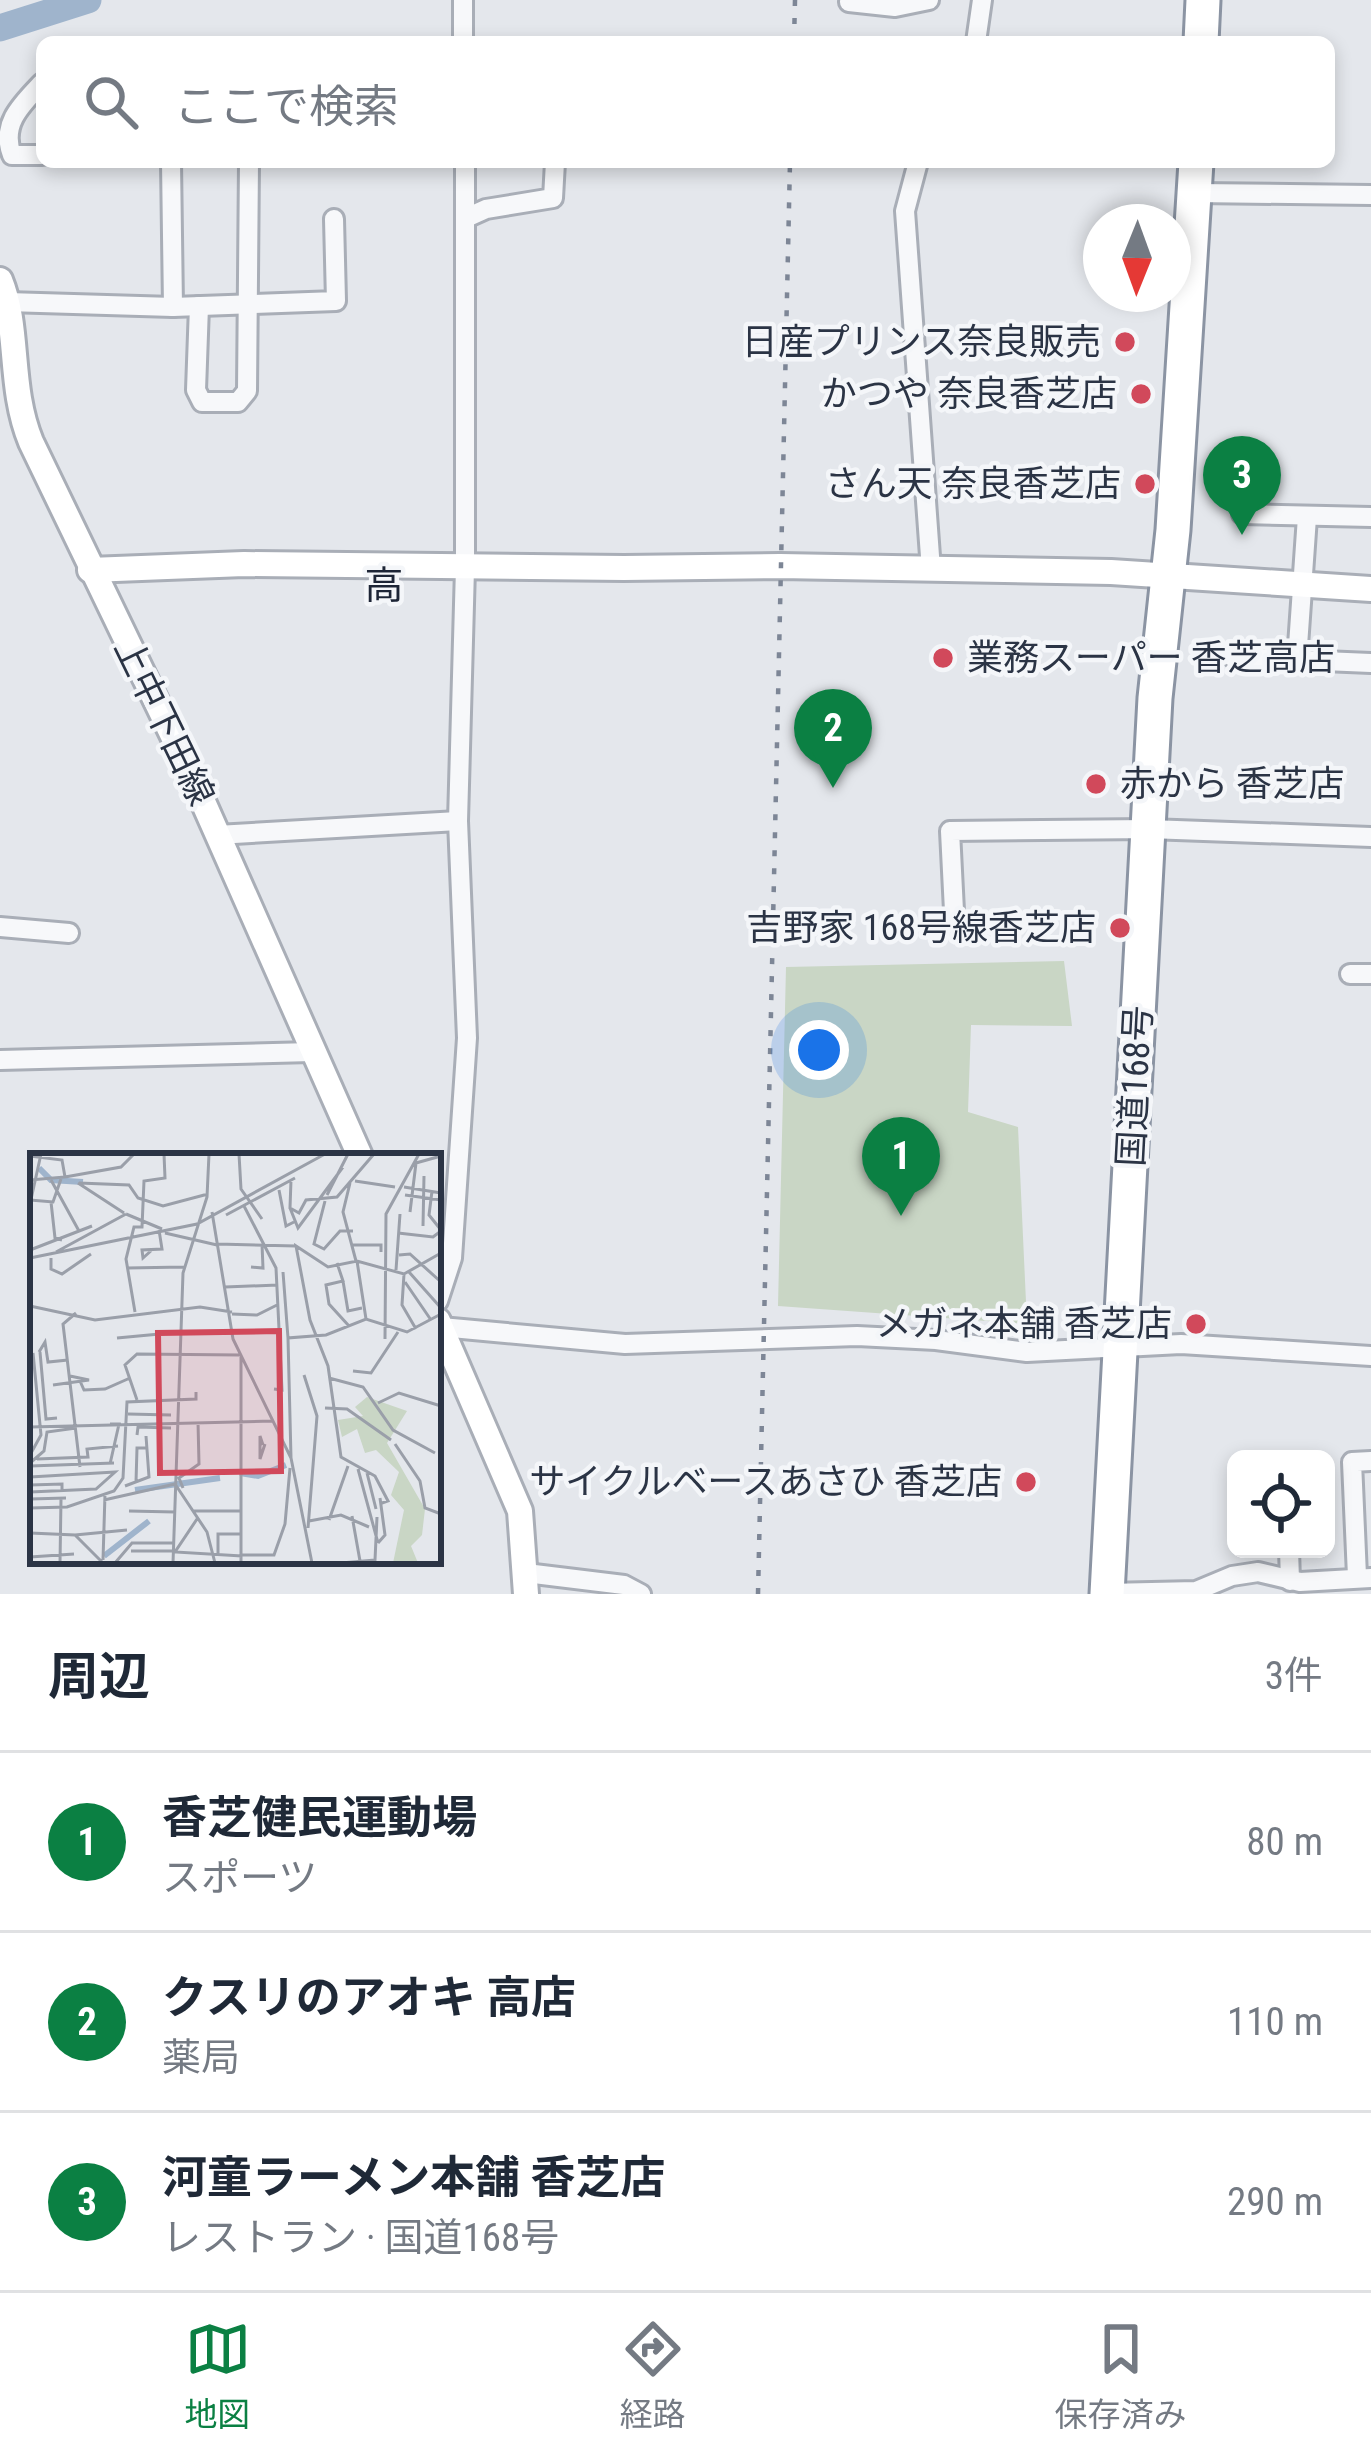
<!DOCTYPE html>
<html lang="ja">
<head>
<meta charset="utf-8">
<style>
  :root { --surface:#fff; --page:#f6f6f7; --text:#1f2937; --muted:#747a83; --line:#e0e1e3; --accent:#0b8043 }
  body { margin:0; font-family:"Roboto Condensed","Noto Sans JP",sans-serif; background:var(--page); color:var(--text) }
  .controls { position:absolute; right:36px; bottom:36px; display:grid; overflow:hidden; border-radius:18px; box-shadow:0 6px 18px #0003 }
  .controls button { width:108px; height:108px; display:grid; place-items:center; padding:0; border:0; border-bottom:3px solid var(--line); background:var(--surface); color:var(--text); font:60px sans-serif }
  .compass { position:absolute; left:1083px; top:204px; width:108px; height:108px; border-radius:50%; background:var(--surface); box-shadow:0 6px 18px #0003; rotate:181deg }
  .you { position:absolute; left:819px; top:1050px; width:42px; height:42px; margin:-30px; border:9px solid #fff; border-radius:50%; background:#1a73e8; box-shadow:0 0 0 18px #1a73e833 }
  .badge { display:grid; place-items:center; width:78px; height:78px; border-radius:50%; background:var(--accent); color:#fff; font-size:39px; font-weight:700 }
  .pin { position:absolute; translate:-50% -99px; filter:drop-shadow(0 3px 6px #0008) }
  .pin::after { content:''; position:absolute; top:63px; width:42px; height:36px; background:inherit; clip-path:polygon(0 0,100% 0,50% 100%) }
  .list { margin:0; padding:0; list-style:none }
  h2 { display:flex; justify-content:space-between; align-items:center; height:156px; margin:0; padding:0 48px; font-size:51px }
  h2 small { font-size:39px; font-weight:400; color:var(--muted) }
  .list li { display:grid; grid-template-columns:78px 1fr auto; gap:36px; align-items:center; box-sizing:border-box; height:180px; padding:0 48px; border-top:3px solid var(--line) }
  .list b { display:block; font-size:45px; white-space:nowrap }
  .list p { margin:0; font-size:39px; white-space:nowrap; color:var(--muted) }
  .list em { font-size:39px; font-style:normal; color:var(--muted) }
  .icon { flex:none; width:66px; height:66px; fill:none; stroke:currentColor; stroke-width:2; stroke-linecap:round; stroke-linejoin:round }
  .map { position:relative; flex:none; width:1371px; height:1594px; overflow:hidden }
  .search { position:absolute; background:var(--surface); box-shadow:0 6px 18px #0003; left:36px; right:36px; top:36px; height:132px; display:flex; align-items:center; gap:30px; box-sizing:border-box; padding:0 42px; border-radius:18px; color:var(--muted); font-size:45px }
  .sheet { height:696px; background:var(--surface) }
  nav { display:flex; justify-content:space-around; align-items:center; box-sizing:border-box; height:168px; border-top:3px solid var(--line); background:var(--surface); font-size:33px; color:var(--muted) }
  nav a { display:grid; justify-items:center; gap:6px }
  nav .on { color:var(--accent) }
  .map>svg:first-child { display:block }
  .green { fill:#c9d6c5 }
  .lines { fill:none; stroke-linecap:round; stroke-linejoin:round }
  .river { stroke:#9fb4cc; stroke-width:27 }
  .street-casing { stroke:#a9aeb7; stroke-width:24 }
  .secondary-casing { stroke:#a9aeb7; stroke-width:30 }
  .highway-casing { stroke:#8b94a3; stroke-width:39 }
  .street { stroke:#f7f8fa; stroke-width:18 }
  .secondary { stroke:#fff; stroke-width:24 }
  .highway { stroke:#fff; stroke-width:33 }
  .rail { stroke:#7d8696; stroke-width:4.5; stroke-dasharray:6 12; stroke-linecap:butt }
  .poi-dot { fill:#d1495b; stroke:#f4f6f9; stroke-width:4.5 }
  .labels { text-anchor:middle; dominant-baseline:central; stroke-width:9; stroke-linejoin:round; paint-order:stroke }
  .poi-label { font-size:36px; fill:#2b3445; stroke:#f4f6f9; text-anchor:end }
  .street-label { font-size:36px; fill:#2b3445; stroke:#f4f6f9 }
  .neighbourhood-label { font-size:39px; fill:#1d2536; stroke:#f4f6f9 }
  .inset-river { fill:none; stroke:#9fb4cc; stroke-width:6 }
  .inset-road { fill:none; stroke:#9a9fa9; stroke-width:3 }
  .view { fill:#d1495b; fill-opacity:0.15; stroke:#d1495b; stroke-width:6 }
  .inset-edge { fill:none; stroke:#2b3445; stroke-width:6 }
</style>
</head>
<body>
<div class="map">
<svg width="1371" height="1594" viewBox="0 0 1371 1594">
  <rect width="100%" height="100%" fill="#e4e7ec"/>
  <!-- green -->
  <path class="green" d="M1064 961 1072 1026 971 1025 968 1112 1018 1127 1027 1324 778 1306 786 967Z"/>
  <g class="lines">
    <!-- river -->
    <path class="river" d="M0 28 88 0"/>
    <!-- street casing -->
    <g class="street-casing">
      <g id="street">
        <path d="M463 0V42"/>
        <path d="M849 2 895 7 929 0"/>
        <path d="M976 42 982 0"/>
        <path d="M42 83C22 104 0 124 12 155H42"/>
        <path d="M171 162 173 307"/>
        <path d="M918 162 905 211 931 570"/>
        <path d="M1195 193 1371 195"/>
        <path d="M466 218 486 209 553 198 555 162"/>
        <path d="M7 302 173 307 336 301 334 219"/>
        <path d="M199 306 196 390 202 402H238L247 391 249 162"/>
        <path d="M1242 514 1371 517"/>
        <path d="M1232 657 1371 663"/>
        <path d="M1297 660 1307 517"/>
        <path d="M217 835 458 821"/>
        <path d="M954 911 950 831 1149 829 1371 837"/>
        <path d="M0 927 69 933"/>
        <path d="M1350 974H1371"/>
        <path d="M0 1060 312 1052"/>
        <path d="M438 1301 452 1258 467 1038 458 821 465 568V162"/>
        <path d="M441 1327 625 1344 857 1336 936 1340 1027 1352 1181 1344 1371 1356"/>
        <path d="M1289 1549 1290 1581"/>
        <path d="M526 1573 624 1585 641 1594"/>
        <path d="M1357 1576 1352 1462 1371 1461"/>
        <path d="M1107 1593 1196 1591 1232 1576 1258 1572 1300 1582 1371 1578"/>
      </g>
    </g>
    <!-- secondary casing -->
    <g class="secondary-casing">
      <g id="secondary">
        <path d="M0 280C20 329 8 386 31 442L185 761 360 1156"/>
        <path d="M90 570 244 564 624 568 780 566 1111 572 1371 589"/>
        <path d="M438 1321 520 1511 526 1594"/>
      </g>
    </g>
    <!-- highway casing -->
    <g class="highway-casing">
      <g id="highway">
        <path d="M1201 42 1203 0"/>
        <path d="M1107 1594 1155 698 1173 530 1196 162"/>
      </g>
    </g>
    <!-- street -->
    <use href="#street" class="street"/>
    <!-- secondary -->
    <use href="#secondary" class="secondary"/>
    <!-- highway -->
    <use href="#highway" class="highway"/>
    <!-- rail -->
    <g class="rail">
      <path d="M794 42 795 0"/>
      <path d="M758 1594 790 162"/>
    </g>
  </g>
  <!-- markers -->
  <g class="poi-dot">
    <circle cx="1125" cy="342" r="12"/>
    <circle cx="1141" cy="394" r="12"/>
    <circle cx="1145" cy="484" r="12"/>
    <circle cx="943" cy="658" r="12"/>
    <circle cx="1096" cy="784" r="12"/>
    <circle cx="1120" cy="928" r="12"/>
    <circle cx="1196" cy="1324" r="12"/>
    <circle cx="1026" cy="1482" r="12"/>
  </g>
  <g class="labels">
    <!-- poi labels -->
    <g class="poi-label">
      <text x="1101" y="342">日産プリンス奈良販売</text>
      <text x="1117" y="394">かつや 奈良香芝店</text>
      <text x="1121" y="484">さん天 奈良香芝店</text>
      <text x="967" y="658" text-anchor="start">業務スーパー 香芝高店</text>
      <text x="1120" y="784" text-anchor="start">赤から 香芝店</text>
      <text x="1096" y="928">吉野家 168号線香芝店</text>
      <text x="1172" y="1324">メガネ本舗 香芝店</text>
      <text x="1002" y="1482">サイクルベースあさひ 香芝店</text>
    </g>
    <!-- street labels -->
    <g class="street-label">
      <text transform="translate(164 722) rotate(64)">上中下田線</text>
      <text transform="translate(1135 1086) rotate(-87)">国道168号</text>
    </g>
    <!-- neighbourhood labels -->
    <g class="neighbourhood-label">
      <text x="384" y="586">高</text>
    </g>
  </g>
  <!-- overview -->
  <g transform="translate(30 1153)">
    <rect width="411" height="411" fill="#e4e7ec"/>
    <path d="M337 244 377 258 357 290 395 356 392 382 381 393 388 410H363L374 357 361 342 369 319 346 297 335 300 327 276 312 284 308 267 333 263 325 254Z" fill="#c9d6c5"/>
    <path class="inset-river" d="M9 15 21 27 53 29M210 320 228 323 256 312M105 337 190 325M74 403 119 368"/>
    <path class="inset-road" d="M209 1 211 36 232 66M0 3 32 7 35 24 0 27M35 24 91 14 104 1M21 27 49 78M261 27 260 55 269 60 276 47 307 44 344 1M325 28 365 34M48 30 94 60M49 30 99 32 108 45 133 53 178 41M320 30 313 59 326 108M374 34 411 40M249 37 256 73 264 69M402 38 399 62 411 77M297 42 318 1M375 42 411 47M0 47 23 49 31 26M295 48 284 91 294 96 310 78H323M21 49 25 85 32 87M0 51 11 1M214 53 246 115 252 237 244 236M260 55 268 75 313 14M182 59 203 186 261 305 282 410M380 59 386 10 411 3M96 61 132 76M196 62 265 25M393 73 394 23M135 80 187 92M368 80 403 84 411 78M187 91 266 93M322 92H351V99M123 96 113 105 112 97 132 96 129 77M0 97 62 73M26 99 96 61M369 102 380 101 411 129M0 105 167 71 295 1M21 105V116L32 121 61 101M327 108 336 166M307 110 313 128 296 132 299 151 319 173M221 114 233 115 232 91M97 115 154 114M366 117 370 61M253 119 258 185M379 119 411 155M374 121 372 152 386 176M313 128 318 158 332 155M375 129 401 167M195 134 248 132M0 153 65 167 170 154 202 159M105 159 96 106 104 74H112L114 28 135 25 134 1M46 160 33 171 50 314M202 161 227 162 247 152M151 179 202 180M87 185 151 179M355 186 356 61 389 1M9 199 15 189 18 209 38 207M10 199 16 266 27 265M211 204V410M323 218 341 220 368 179M274 222 287 263 278 375M299 225 333 234 363 277 405 300M50 228 54 237 75 236 100 225M23 232 59 227 40 223M107 247 95 212 107 201 210 202M348 250 369 240 411 253M295 255 317 256 361 287M98 261 141 262M0 274 242 268M107 282 108 274 141 275M365 291 390 328 395 355 411 361M233 292 230 283V306L235 291M0 302 11 282 3 200M261 305 258 185 296 182 336 166 377 179 411 161M7 306 58 304 57 296 88 293M0 310 14 298 17 279 46 275M80 311 89 271H80M0 313 84 310M328 316 348 390M337 320 346 356M0 324 85 319 66 336 0 339M106 329 107 295H116M145 331 177 379 185 410M0 332 32 331V338M95 333 119 324 116 283M153 335 149 325 169 311 168 269M0 346 36 345M74 347 145 331M352 350 358 348 345 323 311 304 298 213 280 167 266 93 298 114 327 108 374 121 411 100M0 355 37 354 84 338 93 325 97 249 166 246V239M99 358 145 359M162 358H210M322 363 330 408M167 366 145 399 212 403M299 367 318 313M279 368 311 362 339 374M0 380 45 382 73 410M45 382 97 377M348 390 355 382 350 345M101 398H143M188 402V381H210M212 402H244L255 371 260 315M0 404 44 401M73 407 75 341M30 410 31 346M85 410 102 390H144M143 410 153 120 177 44 179 1M311 410 345 407 347 364"/>
    <path class="view" d="M249 178 251 318 130 320 128 180Z"/>
    <rect width="411" height="411" class="inset-edge"/>
  </g>
</svg>
<div class="controls">
<button><svg class="icon" aria-label="locate" viewBox="0 0 24 24"><circle cx="12" cy="12" r="6"/><path d="M12 2v4M12 18v4M2 12h4M18 12h4"/></svg></button>
</div>
<svg class="compass" viewBox="-18 -18 36 36"><path d="M0-13l5 13h-10z" fill="#e53935"/><path d="M0 13l5-13h-10z" fill="#747a83"/></svg>
<div class="you"></div>
<div class="pin badge" style="left:901px;top:1216px">1</div>
<div class="pin badge" style="left:833px;top:788px">2</div>
<div class="pin badge" style="left:1242px;top:535px">3</div>
<div class="search"><svg class="icon" aria-label="search" viewBox="0 0 24 24"><circle cx="10" cy="10" r="6"/><path d="M15 15l6 6"/></svg>ここで検索</div>
</div>
<section class="sheet">
<h2>周辺<small>3件</small></h2>
<ul class="list">
<li><span class="badge">1</span><div><b>香芝健民運動場</b><p>スポーツ</p></div><em>80 m</em></li>
<li><span class="badge">2</span><div><b>クスリのアオキ 高店</b><p>薬局</p></div><em>110 m</em></li>
<li><span class="badge">3</span><div><b>河童ラーメン本舗 香芝店</b><p>レストラン · 国道168号</p></div><em>290 m</em></li>
</ul>
</section>
<nav>
<a class="on"><svg class="icon" aria-label="map" viewBox="0 0 24 24"><path d="M3 6l6-2 6 2 6-2v14l-6 2-6-2-6 2zM9 4v14M15 6v14"/></svg>地図</a>
<a><svg class="icon" aria-label="directions" viewBox="0 0 24 24"><path d="M12 3l9 9-9 9-9-9zM9 14v-3h6M13 9l2 2-2 2"/></svg>経路</a>
<a><svg class="icon" aria-label="saved" viewBox="0 0 24 24"><path d="M7 4h10v16l-5-4-5 4z"/></svg>保存済み</a>
</nav>
</body>
</html>
